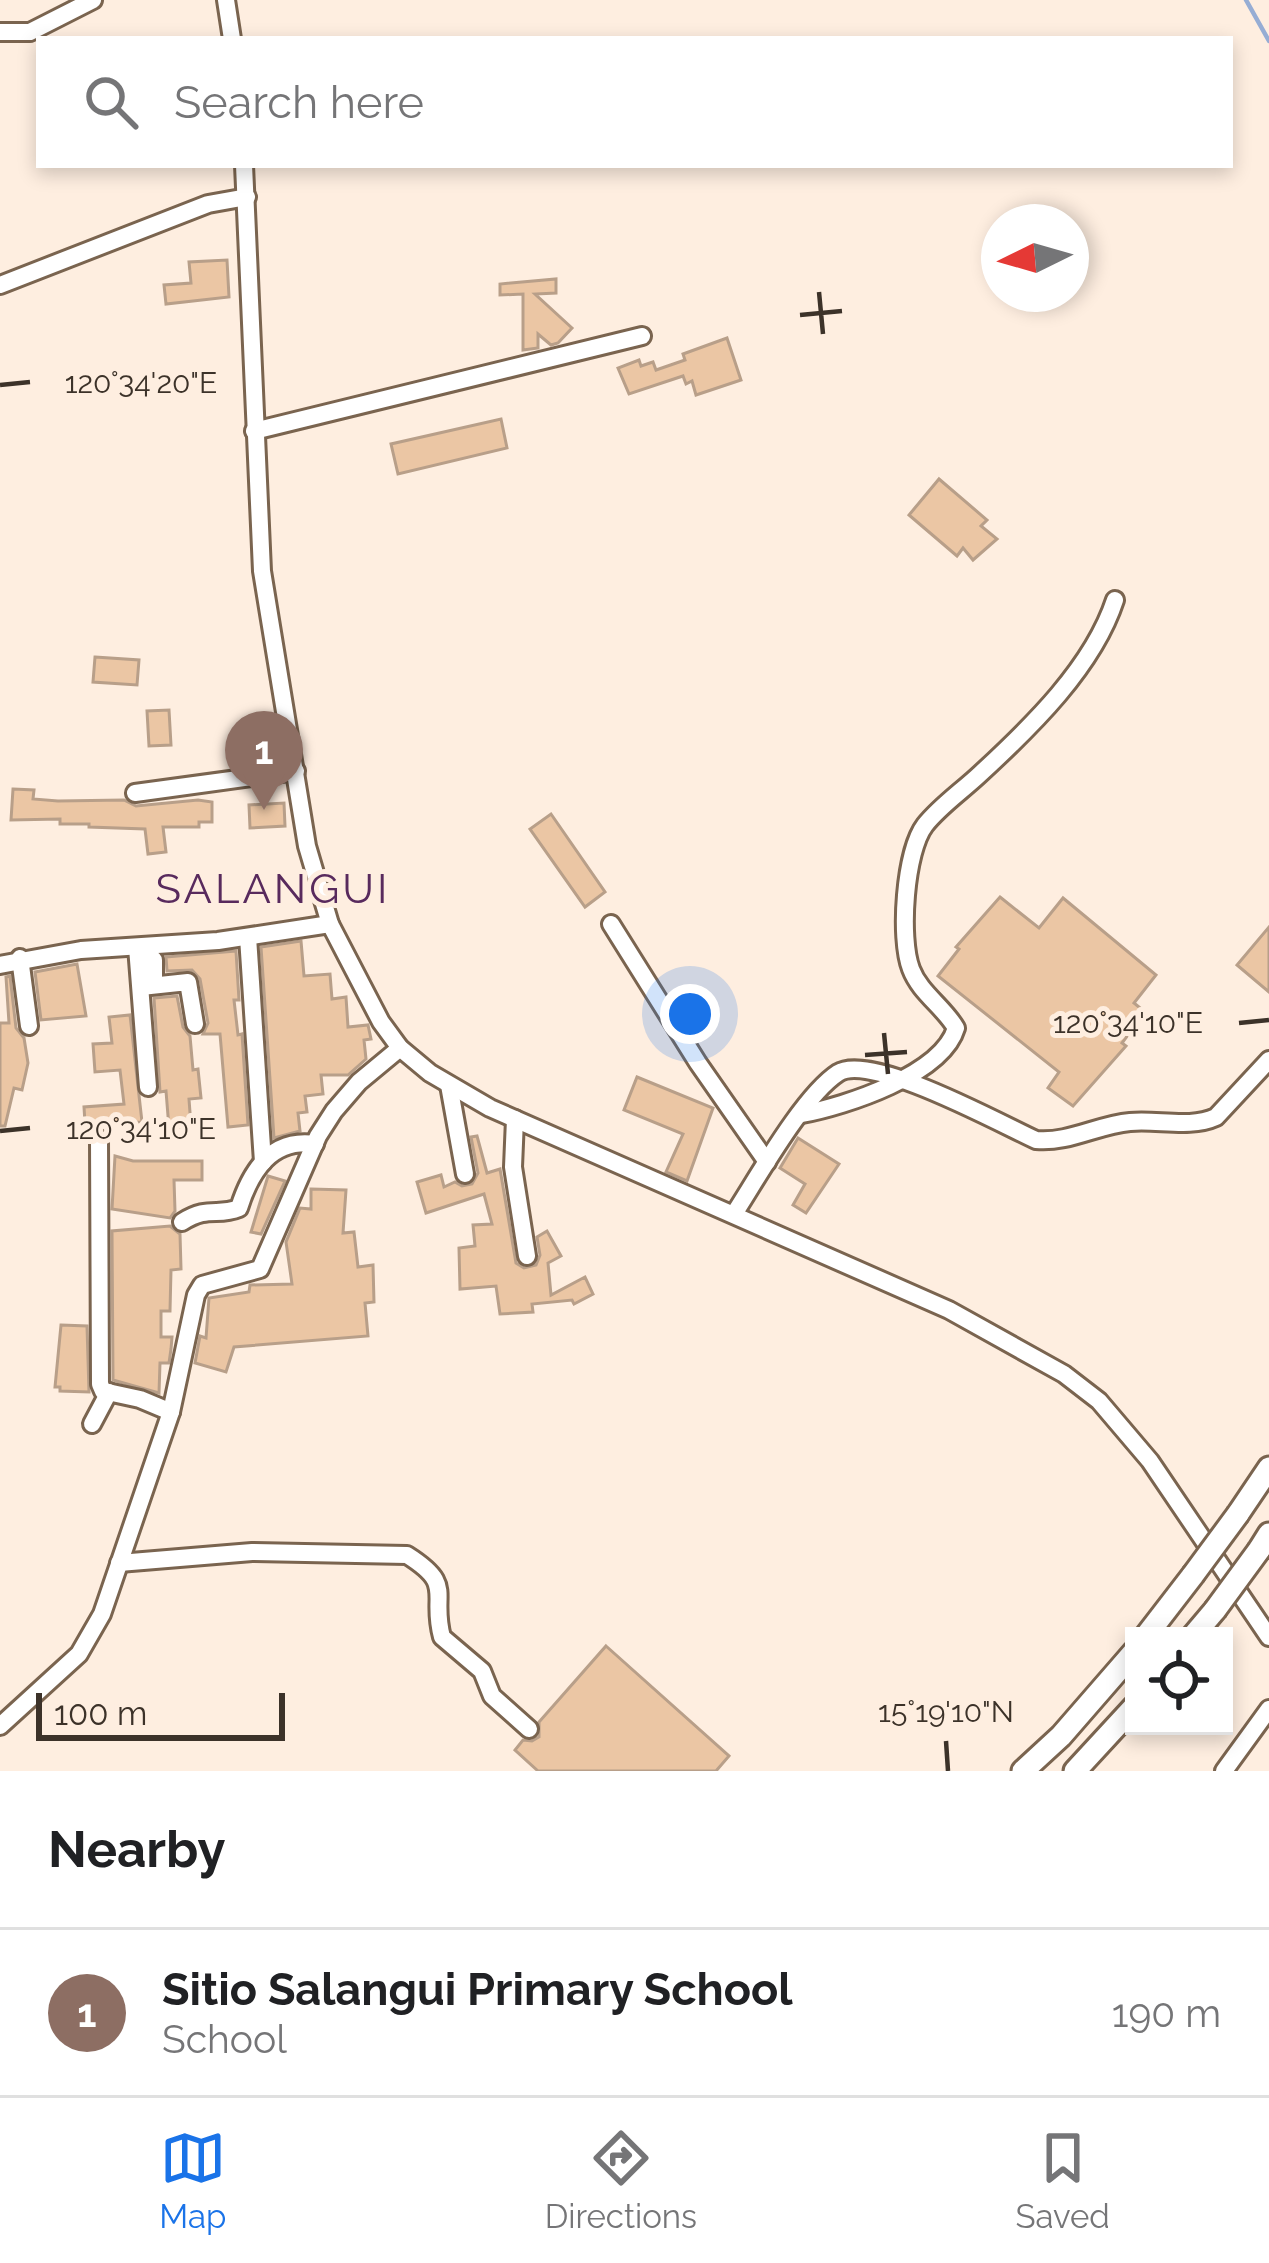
<!DOCTYPE html>
<html lang="en">
<head>
<meta charset="utf-8">
<style>
  :root { --surface:#fff; --page:#f2f2f2; --text:#202124; --muted:#757577; --line:#e0e0e0; --accent:#1a73e8 }
  body { margin:0; font-family:Raleway,sans-serif; background:var(--page); color:var(--text) }
  .controls { position:absolute; right:36px; bottom:36px; display:grid; overflow:hidden; border-radius:0px; box-shadow:0 6px 18px #0003 }
  .controls button { width:108px; height:108px; display:grid; place-items:center; padding:0; border:0; border-bottom:3px solid var(--line); background:var(--surface); color:var(--text); font:60px sans-serif }
  .compass { position:absolute; left:981px; top:204px; width:108px; height:108px; border-radius:50%; background:var(--surface); box-shadow:0 6px 18px #0003; rotate:265deg }
  .scale { position:absolute; left:36px; bottom:30px; width:249px; box-sizing:border-box; padding-left:12px; border:6px solid #3c3229; border-top:0; font-size:33px; line-height:42px; white-space:nowrap; color:#3c3229; -webkit-text-stroke:9px #feeee0; paint-order:stroke }
  .you { position:absolute; left:690px; top:1014px; width:42px; height:42px; margin:-30px; border:9px solid #fff; border-radius:50%; background:#1a73e8; box-shadow:0 0 0 18px #1a73e833 }
  .badge { display:grid; place-items:center; width:78px; height:78px; border-radius:50%; background:var(--accent); color:#fff; font-size:39px; font-weight:700 }
  .pin { position:absolute; translate:-50% -99px; filter:drop-shadow(0 3px 6px #0008) }
  .pin::after { content:''; position:absolute; top:63px; width:42px; height:36px; background:inherit; clip-path:polygon(0 0,100% 0,50% 100%) }
  .list { margin:0; padding:0; list-style:none }
  h2 { display:flex; justify-content:space-between; align-items:center; height:156px; margin:0; padding:0 48px; font-size:51px }
  h2 small { font-size:39px; font-weight:400; color:var(--muted) }
  .list li { display:grid; grid-template-columns:78px 1fr auto; gap:36px; align-items:center; box-sizing:border-box; height:168px; padding:0 48px; border-top:3px solid var(--line) }
  .list b { display:block; font-size:45px; white-space:nowrap }
  .list p { margin:0; font-size:39px; white-space:nowrap; color:var(--muted) }
  .list em { font-size:39px; font-style:normal; color:var(--muted) }
  .icon { flex:none; width:66px; height:66px; fill:none; stroke:currentColor; stroke-width:2; stroke-linecap:round; stroke-linejoin:round }
  .map { position:relative; flex:none; width:1269px; height:1771px; overflow:hidden }
  .search { position:absolute; background:var(--surface); box-shadow:0 6px 18px #0003; left:36px; right:36px; top:36px; height:132px; display:flex; align-items:center; gap:30px; box-sizing:border-box; padding:0 42px; border-radius:0px; color:var(--muted); font-size:45px }
  .sheet { height:324px; background:var(--surface) }
  nav { display:flex; justify-content:space-around; align-items:center; box-sizing:border-box; height:168px; border-top:3px solid var(--line); background:var(--surface); font-size:33px; color:var(--muted) }
  nav a { display:grid; justify-items:center; gap:6px }
  nav .on { color:var(--accent) }
  .map>svg:first-child { display:block }
  .lines { fill:none; stroke-linecap:round; stroke-linejoin:round }
  .stream { stroke:#96add4; stroke-width:4.5 }
  .building { fill:#ebc6a4; stroke:#b89f89; stroke-width:3 }
  .minor-casing { stroke:#7a644f; stroke-width:22 }
  .major-casing { stroke:#7a644f; stroke-width:27 }
  .minor { stroke:#fff; stroke-width:16 }
  .major { stroke:#fff; stroke-width:21 }
  .major-bridge-casing { stroke:#7a644f; stroke-width:27; stroke-linecap:butt }
  .major-bridge { stroke:#fff; stroke-width:21 }
  .ticks { fill:none; stroke:#3c3229; stroke-width:4.5 }
  .labels { text-anchor:middle; dominant-baseline:central; stroke-width:10; stroke-linejoin:round; paint-order:stroke }
  .quarter-label { font-size:42px; letter-spacing:3px; fill:#582a5d; stroke:#feeee0 }
  .ticks-label { font-size:30px; text-anchor:middle; fill:#3c3229; stroke:#feeee0; stroke-width:10; stroke-linejoin:round; paint-order:stroke }
</style>
</head>
<body>
<div class="map">
<svg width="1269" height="1771" viewBox="0 0 1269 1771">
  <rect width="100%" height="100%" fill="#feeee0"/>
  <g class="lines">
    <!-- stream -->
    <path class="stream" d="M1246 0 1269 41"/>
  </g>
  <!-- building -->
  <g class="building">
    <path d="M227 260 229 297 166 304 164 285 191 283 189 262Z"/>
    <path d="M556 279V293L535 294 572 328 558 343 551 345 538 334V348L523 350V294L500 295V284Z"/>
    <path d="M727 338 741 380 696 395 692 381 686 384 683 376 629 394 618 368 639 360 641 366 653 362 656 370 685 360 683 354Z"/>
    <path d="M501 419 507 448 398 474 391 444Z"/>
    <path d="M939 479 987 520 981 526 997 539 973 560 963 548 957 556 909 515Z"/>
    <path d="M95 657 139 660 137 685 93 682Z"/>
    <path d="M169 710 171 745 149 746 147 711Z"/>
    <path d="M13 789 34 790 33 799 58 801 124 800 136 806 198 800 212 802V822H199V827H163L166 852 148 854 145 829 89 827V824H60V819L11 820Z"/>
    <path d="M284 803 285 826 250 828 249 805Z"/>
    <path d="M551 814 605 892 585 907 530 829Z"/>
    <path d="M1000 897 1039 928 1063 898 1156 975 1134 1003 1145 1012 1122 1043 1126 1046 1073 1106 1048 1088 1059 1072 938 976 959 949 956 947Z"/>
    <path d="M1269 927V992L1237 965Z"/>
    <path d="M301 941 304 976 330 974 332 999 346 997 348 1027 368 1025 371 1039 364 1040 366 1059 348 1075H321L323 1094 305 1096 307 1112 298 1113 300 1131 274 1138 261 947Z"/>
    <path d="M236 951 239 1000H234L238 1035 242 1034 248 1125 228 1127 220 1034H203L208 1023 200 979 192 970 167 971 166 957Z"/>
    <path d="M77 964 86 1016 41 1020 35 972Z"/>
    <path d="M10 976 16 1028 24 1038 28 1063 22 1090 14 1088 5 1126H0V1023H9L6 977Z"/>
    <path d="M177 996 183 1027 190 1036 193 1070 198 1069 201 1098 189 1099 191 1126 169 1128 166 1091 160 1092 154 998Z"/>
    <path d="M130 1015 142 1122 85 1123 84 1107 124 1104 120 1070 95 1072 93 1044 112 1043 109 1017Z"/>
    <path d="M637 1077 713 1108 687 1181 666 1172 683 1134 624 1110Z"/>
    <path d="M477 1136 487 1173 500 1169 516 1263 524 1268 536 1265 540 1255 537 1237 547 1231 561 1256 548 1263 551 1295 585 1277 593 1294 574 1304 572 1300 532 1304 533 1312 500 1314 496 1286 460 1289 459 1248 475 1246 473 1225 492 1224 484 1194 426 1213 417 1182 441 1175 444 1187 455 1182 462 1186 472 1184 478 1173 471 1137Z"/>
    <path d="M798 1138 839 1164 806 1213 793 1205 805 1184 780 1168Z"/>
    <path d="M115 1156 133 1161H202V1180H174L175 1211 170 1218 112 1209Z"/>
    <path d="M268 1176 285 1181 261 1234 251 1232Z"/>
    <path d="M311 1189 346 1190 343 1233 354 1232 358 1267 373 1265 374 1302 365 1303 368 1336 234 1347 226 1372 195 1363 200 1336 206 1338 209 1298 249 1292 250 1285 292 1284 286 1242 300 1208 311 1209Z"/>
    <path d="M170 1226 180 1234 181 1269 171 1270 170 1311H161V1337H172L171 1349 169 1363H160L159 1393 113 1380 112 1231Z"/>
    <path d="M61 1325 87 1326 89 1392 60 1391V1387H55Z"/>
    <path d="M606 1646 729 1756 716 1771H538L515 1750 523 1740 532 1741 539 1737V1722Z"/>
  </g>
  <g class="lines">
    <!-- minor casing -->
    <g class="minor-casing">
      <g id="minor">
        <path d="M226 0 232 39"/>
        <path d="M0 32H30L93 0"/>
        <path d="M244 165 262 571 307 846 330 924 381 1022 400 1048 430 1073 490 1108 949 1310 1064 1374 1099 1401 1150 1461 1269 1637"/>
        <path d="M0 285 208 204 247 197"/>
        <path d="M254 431 642 336"/>
        <path d="M135 793 296 771"/>
        <path d="M611 924 698 1063 767 1162"/>
        <path d="M248 937 263 1162"/>
        <path d="M137 947 148 1087"/>
        <path d="M137 950 146 952 154 960V985"/>
        <path d="M20 958 29 1026"/>
        <path d="M0 965 81 950 218 941 330 924"/>
        <path d="M141 987 188 982 195 1024"/>
        <path d="M449 1085 465 1174"/>
        <path d="M802 1114C845 1106 942 1075 956 1028 943 1006 920 993 911 969 899 938 905 851 925 825 940 806 962 791 980 774 1031 727 1093 667 1115 600"/>
        <path d="M515 1119 513 1167 527 1256"/>
        <path d="M99 1139 100 1384 103 1391 140 1399 171 1412"/>
        <path d="M734 1214C758 1177 803 1096 838 1073 870 1052 1001 1124 1036 1140 1069 1143 1097 1125 1130 1122 1157 1119 1190 1129 1216 1117L1269 1060"/>
        <path d="M182 1222C209 1205 217 1217 239 1208 251 1170 272 1138 315 1144"/>
        <path d="M92 1424 109 1392"/>
        <path d="M119 1563 252 1552 407 1555C456 1586 430 1592 442 1637L482 1671 492 1696 529 1729"/>
        <path d="M0 1726 79 1654 102 1614 171 1412 196 1295 202 1285 260 1269 318 1136 334 1111 359 1082 400 1048"/>
        <path d="M1224 1771 1269 1709"/>
      </g>
    </g>
    <!-- major casing -->
    <g class="major-casing">
      <g id="major">
        <path d="M1238 1514 1269 1468"/>
        <path d="M1259 1550 1269 1534"/>
        <path d="M1146 1636 1193 1575"/>
        <path d="M1193 1636 1215 1610"/>
        <path d="M1023 1771 1061 1736 1134 1652"/>
        <path d="M1075 1771 1134 1707"/>
      </g>
    </g>
    <!-- minor -->
    <use href="#minor" class="minor"/>
    <!-- major -->
    <use href="#major" class="major"/>
    <!-- major-bridge casing -->
    <g class="major-bridge-casing">
      <g id="major-bridge">
        <path d="M1193 1575 1238 1514"/>
        <path d="M1215 1610 1259 1550"/>
      </g>
    </g>
    <!-- major-bridge -->
    <use href="#major-bridge" class="major-bridge"/>
  </g>
  <!-- ticks -->
  <path class="ticks" d="M819 292 823 334M800 315 842 311M0 385 30 382M1239 1023 1269 1020M884 1033 888 1074M865 1055 907 1052M0 1131 30 1128M946 1741 948 1771"/>
  <g class="labels">
    <!-- quarter labels -->
    <g class="quarter-label">
      <text x="273" y="888">SALANGUI</text>
    </g>
  </g>
  <g class="ticks-label">
    <text x="141" y="393">120°34'20"E</text>
    <text x="1128" y="1033">120°34'10"E</text>
    <text x="141" y="1139">120°34'10"E</text>
    <text x="946" y="1722">15°19'10"N</text>
  </g>
</svg>
<div class="controls">
<button><svg class="icon" aria-label="locate" viewBox="0 0 24 24"><circle cx="12" cy="12" r="6"/><path d="M12 2v4M12 18v4M2 12h4M18 12h4"/></svg></button>
</div>
<svg class="compass" viewBox="-18 -18 36 36"><path d="M0-13l5 13h-10z" fill="#e53935"/><path d="M0 13l5-13h-10z" fill="#757577"/></svg>
<div class="scale">100 m</div>
<div class="you"></div>
<div class="pin badge" style="left:264px;top:810px;background:#8d6e63">1</div>
<div class="search"><svg class="icon" aria-label="search" viewBox="0 0 24 24"><circle cx="10" cy="10" r="6"/><path d="M15 15l6 6"/></svg>Search here</div>
</div>
<section class="sheet">
<h2>Nearby<small></small></h2>
<ul class="list">
<li><span class="badge" style="background:#8d6e63">1</span><div><b>Sitio Salangui Primary School</b><p>School</p></div><em>190 m</em></li>
</ul>
</section>
<nav>
<a class="on"><svg class="icon" aria-label="map" viewBox="0 0 24 24"><path d="M3 6l6-2 6 2 6-2v14l-6 2-6-2-6 2zM9 4v14M15 6v14"/></svg>Map</a>
<a><svg class="icon" aria-label="directions" viewBox="0 0 24 24"><path d="M12 3l9 9-9 9-9-9zM9 14v-3h6M13 9l2 2-2 2"/></svg>Directions</a>
<a><svg class="icon" aria-label="saved" viewBox="0 0 24 24"><path d="M7 4h10v16l-5-4-5 4z"/></svg>Saved</a>
</nav>
</body>
</html>
